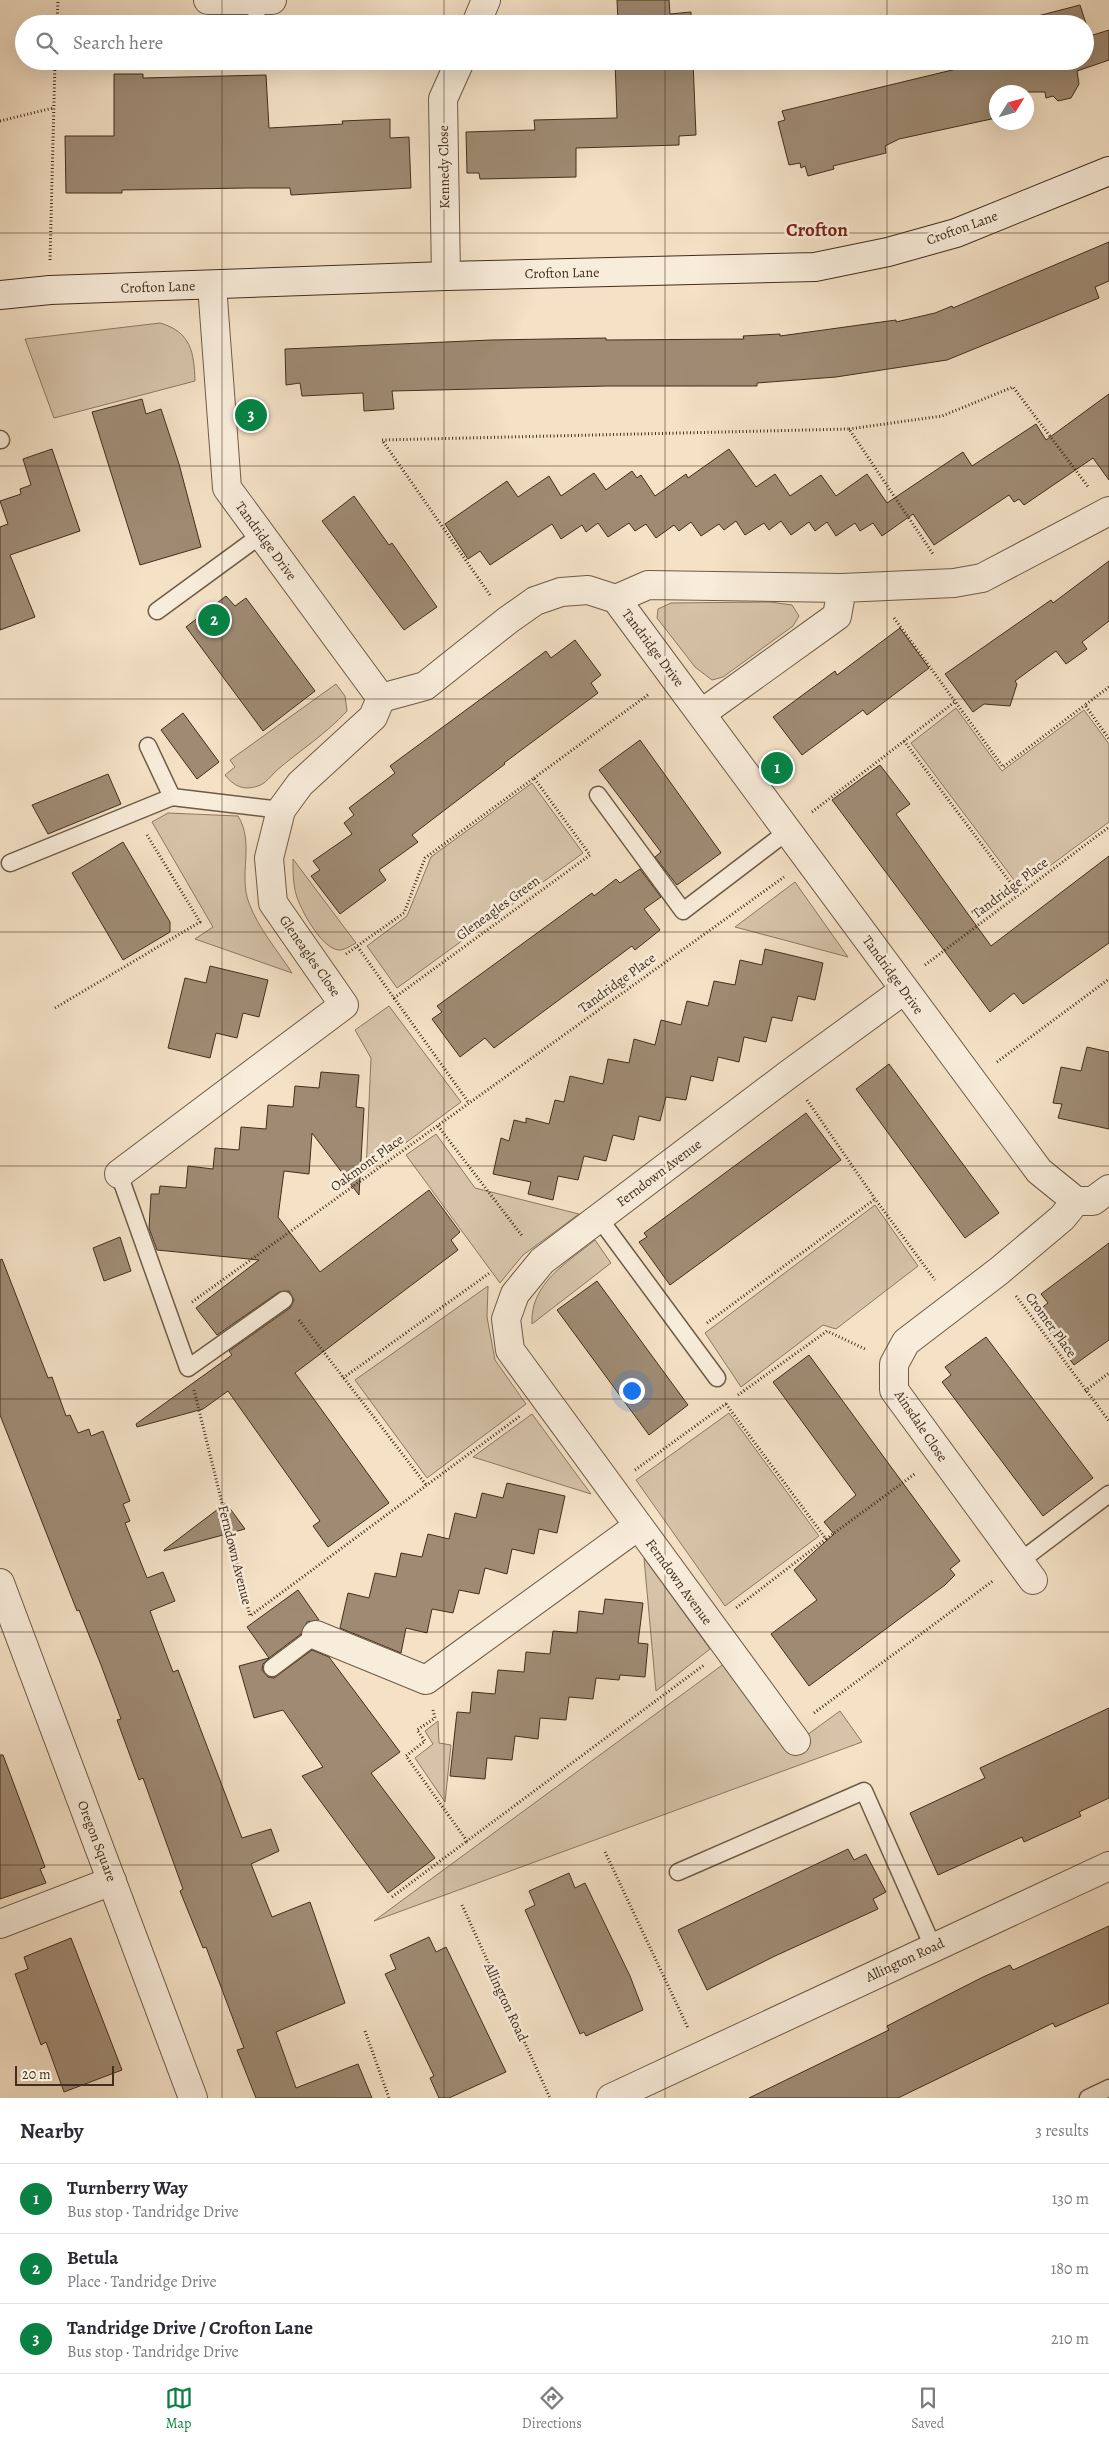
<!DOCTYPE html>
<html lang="en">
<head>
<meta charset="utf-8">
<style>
  :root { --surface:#fff; --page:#f2f2f3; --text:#2b2b33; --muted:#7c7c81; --line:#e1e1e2; --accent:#0b8043 }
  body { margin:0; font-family:Alegreya,serif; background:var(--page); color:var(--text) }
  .compass { position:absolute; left:989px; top:85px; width:45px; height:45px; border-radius:50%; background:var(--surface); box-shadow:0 5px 20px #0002; rotate:53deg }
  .scale { position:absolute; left:15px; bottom:12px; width:99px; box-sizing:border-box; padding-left:5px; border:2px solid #422e1c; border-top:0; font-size:14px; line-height:18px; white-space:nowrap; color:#422e1c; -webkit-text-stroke:4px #f8ecda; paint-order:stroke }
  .you { position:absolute; left:631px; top:1390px; width:18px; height:18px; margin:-12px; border:4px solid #fff; border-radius:50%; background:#1a73e8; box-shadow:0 0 0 8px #1a73e833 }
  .badge { display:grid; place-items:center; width:32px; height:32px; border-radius:50%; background:var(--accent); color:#fff; font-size:16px; font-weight:700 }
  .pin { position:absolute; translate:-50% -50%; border:2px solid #fff; box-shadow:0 1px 5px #0006 }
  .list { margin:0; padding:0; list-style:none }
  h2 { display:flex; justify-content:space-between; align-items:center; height:65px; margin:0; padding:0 20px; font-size:21px }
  h2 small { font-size:16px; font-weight:400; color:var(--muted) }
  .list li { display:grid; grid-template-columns:32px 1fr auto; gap:15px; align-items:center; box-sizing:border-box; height:70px; padding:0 20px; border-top:1px solid var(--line) }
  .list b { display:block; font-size:19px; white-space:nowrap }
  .list p { margin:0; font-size:16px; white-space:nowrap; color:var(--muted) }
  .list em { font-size:16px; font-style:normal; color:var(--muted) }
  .icon { flex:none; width:28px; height:28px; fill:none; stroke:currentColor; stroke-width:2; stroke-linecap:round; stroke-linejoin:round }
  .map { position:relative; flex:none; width:1109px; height:2098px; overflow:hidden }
  .search { position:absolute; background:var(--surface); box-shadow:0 5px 20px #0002; left:15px; right:15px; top:15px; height:55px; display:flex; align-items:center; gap:12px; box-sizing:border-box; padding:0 18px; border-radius:28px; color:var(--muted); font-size:19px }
  .sheet { height:275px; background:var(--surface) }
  nav { display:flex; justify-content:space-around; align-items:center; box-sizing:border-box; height:70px; border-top:1px solid var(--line); background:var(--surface); font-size:14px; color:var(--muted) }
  nav a { display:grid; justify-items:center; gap:2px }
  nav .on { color:var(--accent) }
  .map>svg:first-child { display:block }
  .green { fill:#d6c3a9; stroke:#8c7862 }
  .building { fill:#9f8b74; stroke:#422e1c }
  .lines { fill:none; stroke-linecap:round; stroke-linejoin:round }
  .lane-casing { stroke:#6e5b46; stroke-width:19 }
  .street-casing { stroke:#6e5b46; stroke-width:30 }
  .secondary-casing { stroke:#422e1c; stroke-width:30 }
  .path { stroke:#422e1c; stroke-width:3; stroke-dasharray:1 2.5; stroke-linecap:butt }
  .lane { stroke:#f8ecda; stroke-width:16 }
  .street { stroke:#f8ecda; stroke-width:28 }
  .secondary { stroke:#f8ecda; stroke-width:28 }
  .grid { fill:none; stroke:#422e1c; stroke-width:1; stroke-opacity:0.55 }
  .labels { text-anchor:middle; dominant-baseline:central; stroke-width:5; stroke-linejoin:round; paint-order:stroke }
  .street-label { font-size:14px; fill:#422e1c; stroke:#f8ecda }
  .district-label { font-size:19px; font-weight:bold; fill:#7a1f14; stroke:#f8ecda }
</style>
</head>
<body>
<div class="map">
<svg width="1109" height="2098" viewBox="0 0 1109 2098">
  <rect width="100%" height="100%" fill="#f4e1c6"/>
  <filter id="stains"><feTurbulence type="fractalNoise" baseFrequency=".004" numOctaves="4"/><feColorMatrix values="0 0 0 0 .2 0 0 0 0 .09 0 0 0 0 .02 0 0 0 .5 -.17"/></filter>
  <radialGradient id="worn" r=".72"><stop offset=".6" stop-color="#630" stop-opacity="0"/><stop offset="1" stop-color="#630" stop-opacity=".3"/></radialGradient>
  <!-- green -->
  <g class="green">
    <path d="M160 323C191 332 194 352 195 381L54 418 25 339Z"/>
    <path d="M770 602 792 605 799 616 793 626 723 677 712 680 695 667 657 618 658 609 671 603Z"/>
    <path d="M336 684 345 696 347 711C326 734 299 751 276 771 271 776 265 784 258 786 243 791 234 786 225 775L235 767 230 760Z"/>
    <path d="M956 708 1002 771 1084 710 1109 744V822L1020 888 911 743Z"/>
    <path d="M532 783 583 853 397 988 367 946 407 916 431 857Z"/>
    <path d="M168 813 238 816C255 843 238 875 249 903 258 928 278 951 292 973L195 939 213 927 152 822Z"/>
    <path d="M293 859 356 943C352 945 346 949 341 950 323 952 300 909 296 894 293 883 293 871 293 859Z"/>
    <path d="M795 882 848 957 735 927Z"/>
    <path d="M389 1006 461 1102 366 1172 371 1058 355 1030Z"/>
    <path d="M436 1134 475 1188 579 1214 523 1255 500 1283 406 1155Z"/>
    <path d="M875 1205 918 1266 836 1329 823 1325 741 1387 705 1333Z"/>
    <path d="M595 1240 611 1263 532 1324C530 1283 567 1263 595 1240Z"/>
    <path d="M488 1286 487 1317 495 1360 526 1404 427 1478 355 1380Z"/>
    <path d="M729 1413 819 1536 725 1606 636 1480Z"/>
    <path d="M532 1414 591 1494 473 1457Z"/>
    <path d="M644 1558 710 1649 656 1691Z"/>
    <path d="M725 1663 789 1748 840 1711 862 1742 374 1921Z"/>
    <path d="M438 1721 439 1743 451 1745 445 1802 415 1758 433 1744 425 1731Z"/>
  </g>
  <!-- building -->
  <g class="building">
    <path d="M617 0H669L670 14 691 12V24H614L618 22Z"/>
    <path d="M1080 5 1090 36 1109 30V60L1077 71 1079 84 1071 98 1058 101 1053 96 1046 98 1045 92H996V118L899 139 885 146 886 153 833 166 834 169 808 176 805 166 801 168 800 163 789 165 778 122 785 120 782 111 973 65V61H1085V24H1031L1030 18Z"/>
    <path d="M615 61H693L696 135 679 136V145L576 148V177L480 179 479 173H467L466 132 535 130 534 120 617 118Z"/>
    <path d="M114 74H143V78L266 75 269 128 343 124 342 121 390 119V138L409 137 411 188 291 195 290 188H247L122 190V193H66L65 136H114Z"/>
    <path d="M1109 242V281L1095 287 1099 298 947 360 836 377 757 383V386H608L392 391 394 409 364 411 363 393 302 396 300 383 286 385 285 349 491 340 606 338V340L744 339 743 336 780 334V336L896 320V322L935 313 952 306 953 308Z"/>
    <path d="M1109 394V480L1093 458 1024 505 1019 499 1014 502 1009 495 934 545 913 514 882 536 873 523 860 531 855 523 836 536 827 522 815 531 809 522 791 535 781 521 769 530 764 523 745 535 736 521 724 530 719 524 701 536 691 522 679 531 674 525 656 538 646 524 635 531 629 523 608 537 598 523 586 532 582 525 561 539 552 524 490 565 480 551 468 559 445 524 507 481 518 497 549 476 561 496 594 473 606 490 632 471 637 478 641 475 655 496 686 474 688 478 729 449 756 487 775 474 790 496 821 475 836 496 867 474 887 503 963 452 972 466 1036 424 1046 440Z"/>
    <path d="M142 399 146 414 161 409 179 464 201 547 140 565 92 412Z"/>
    <path d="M52 449 80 531 10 555 35 617 0 630V527L8 524 0 501 21 494 20 489 31 485 23 459Z"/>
    <path d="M354 496 389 545 392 543 437 607 404 630 322 521Z"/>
    <path d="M1109 561V621L1082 642 1087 649 1066 664 1056 651 1015 681 1017 684 1010 706 984 704 973 712 945 674 1051 600 1053 603Z"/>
    <path d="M226 596 235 606 246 598 315 691 263 731 186 627Z"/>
    <path d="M900 628 929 668 867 715 863 710 802 755 773 717 835 671 837 675Z"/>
    <path d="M575 640 601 675 591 683 598 693 504 763 505 764 412 835 418 842 379 870 386 880 340 914 311 876 320 870 313 861 352 834 344 823 354 815 349 808 395 773 390 766 546 651 551 658Z"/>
    <path d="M183 713 219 762 197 779 161 730Z"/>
    <path d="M640 740 721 853 677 885 655 857 661 852 599 770Z"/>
    <path d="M880 765 910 804 896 814 991 946 1109 856V943L1023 1004 1014 993 990 1012 832 800Z"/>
    <path d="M108 774 121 804 48 834 32 805Z"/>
    <path d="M123 842 170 922V932L123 960 72 873Z"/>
    <path d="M640 869 661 897 644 909 660 930 635 950 632 946 494 1048 485 1038 460 1057 432 1019 442 1012 437 1006 592 893 594 896 616 879 620 883Z"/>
    <path d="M765 949 823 963 815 1000 798 996 792 1021 772 1017 766 1042 744 1037 739 1062 718 1057 713 1081 691 1076 686 1100 666 1097 660 1121 639 1116 634 1140 613 1135 606 1161 584 1156 578 1180 558 1176 553 1200 528 1194 531 1182 493 1174 501 1138 509 1141 514 1120 526 1123V1118L549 1124 555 1100 564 1102 570 1076 603 1084 608 1059 629 1063 634 1039 655 1045 661 1020 681 1025 687 1001 708 1006 714 981 735 985 740 960 762 965Z"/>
    <path d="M210 966 268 980 259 1017 243 1013 237 1038 216 1033 210 1058 168 1048 185 978 206 983Z"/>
    <path d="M1087 1047 1109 1052V1129L1058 1118 1062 1104 1053 1103 1061 1067 1081 1071Z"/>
    <path d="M889 1064 999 1213 965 1238 856 1089Z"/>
    <path d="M321 1072 359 1075 356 1107 364 1108 359 1195 312 1133 309 1174 284 1171 278 1217 320 1272 429 1190 460 1232 451 1240 458 1250 295 1373 389 1503 328 1547 313 1526 320 1521 228 1391 203 1409 137 1427 136 1424 232 1355 229 1351 290 1308 294 1300 289 1291 279 1292 217 1335 196 1308 259 1260 157 1250 149 1228 151 1194H159L160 1186 186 1188 188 1166 213 1169 215 1148 239 1150 241 1127 266 1129 268 1105 293 1107 295 1086 319 1088Z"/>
    <path d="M806 1113 841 1160 670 1285 639 1242 647 1237 644 1233Z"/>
    <path d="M120 1237 131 1271 104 1281 93 1248Z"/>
    <path d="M1109 1243V1340L1074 1365 1035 1313 1048 1303 1041 1294Z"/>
    <path d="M2 1259 48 1378 52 1377 66 1416 70 1415 78 1433 89 1429 91 1436 103 1431 130 1501 123 1504 130 1521 125 1523 147 1578 163 1572 175 1601 150 1611 173 1672 178 1670 242 1838 271 1829 279 1851 251 1864 272 1917 310 1902 345 2003 276 2032 296 2088 358 2064 372 2098H256L237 2050 244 2048 206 1947 203 1948 180 1891 183 1889 143 1778 139 1780 117 1720 121 1719 101 1665 79 1610 77 1611 0 1415V1260Z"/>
    <path d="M597 1281 688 1405 649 1435 557 1310Z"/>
    <path d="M986 1337 1093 1478 1043 1516 942 1382 951 1375 945 1367Z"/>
    <path d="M809 1355 960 1561 950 1569 955 1575 945 1585 809 1686 771 1634 817 1600 794 1570 834 1534 824 1522 856 1495 773 1382Z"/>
    <path d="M507 1483 565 1496 557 1533 539 1529 534 1554 512 1549 507 1574 485 1568 479 1594 459 1590 453 1613 432 1609 427 1633 406 1628 401 1653 340 1628 348 1593 369 1598 375 1573 396 1577 401 1553 422 1557 428 1534 449 1539 455 1513 476 1518 482 1493 503 1498Z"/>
    <path d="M226 1503 245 1529 164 1551V1550Z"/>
    <path d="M298 1590 319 1620 307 1622 301 1634 269 1658 247 1627Z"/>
    <path d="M605 1599 643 1603 638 1643 648 1644 645 1677 620 1675 619 1680 596 1678 593 1699 569 1697 566 1720 540 1718 538 1739 515 1736 512 1760 487 1758 485 1779 450 1776 457 1712 470 1713 472 1692 495 1694 498 1670 524 1672 526 1652 550 1654 553 1631 577 1633 579 1611 603 1614Z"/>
    <path d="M312 1650 329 1657 400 1752 371 1773 435 1858 388 1893 302 1776 323 1767 283 1710 254 1718 239 1666 269 1658 263 1664 262 1670 268 1677 274 1678Z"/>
    <path d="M1109 1708V1798L1079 1812 1081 1816 1024 1842 1022 1837 938 1875 910 1813 985 1778 980 1768Z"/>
    <path d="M0 1755H3L45 1867 40 1869 46 1883 0 1899Z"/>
    <path d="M848 1849 854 1860 866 1854 886 1892 873 1899 878 1909 775 1956 707 1990 678 1930Z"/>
    <path d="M569 1873 575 1888 585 1883 630 1976 643 2010 586 2036 584 2032 580 2034 525 1910 535 1905 529 1891Z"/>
    <path d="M1109 1926V2003L1055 2027 1053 2023 898 2098H749L889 2030 887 2026 983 1977 1010 1965 1013 1970Z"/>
    <path d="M429 1937 436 1952 446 1947 506 2072 449 2098H439L430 2078 434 2076 385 1974 396 1969 390 1955Z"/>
    <path d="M71 1938 122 2070 64 2092 46 2042 41 2045 15 1974 28 1969 24 1957Z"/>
  </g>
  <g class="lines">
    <!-- lane casing -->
    <g class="lane-casing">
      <g id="lane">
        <path d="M256 24 257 0"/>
        <path d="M0 439 1 440"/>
        <path d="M157 611 261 535"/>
        <path d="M148 746 172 797"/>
        <path d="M598 795 683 911 788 831"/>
        <path d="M10 863 172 797 281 810"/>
        <path d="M119 1174 188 1368 284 1300"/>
        <path d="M599 1218 717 1378"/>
        <path d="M1019 1562 1109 1494"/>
        <path d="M272 1668 316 1635"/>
        <path d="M678 1872 864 1791 933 1947"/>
        <path d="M1088 2098 1109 2088"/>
      </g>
    </g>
    <!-- street casing -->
    <g class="street-casing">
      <g id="street">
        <path d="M208 0H272"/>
        <path d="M476 24 486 0"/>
        <path d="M446 276 443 99 460 61"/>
        <path d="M212 285 227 488 381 698 425 686 508 620 535 601 561 592 588 590 616 599 1039 1171 1076 1201H1093L1109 1189"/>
        <path d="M616 599 648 585 842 588"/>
        <path d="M702 713 837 616 842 588 954 583 982 578 1109 511"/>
        <path d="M119 1174 344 1005 273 903 269 858 281 810 300 784 373 717 381 698"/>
        <path d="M1033 1580 894 1390V1364L906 1342 999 1271 1062 1218 1076 1201"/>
        <path d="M0 1583 193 2098"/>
        <path d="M316 1635 426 1680 638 1526"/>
        <path d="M796 1741 510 1350 506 1319 515 1294 542 1261 789 1074 904 990"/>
        <path d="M0 1924 112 1881"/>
        <path d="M611 2098 1109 1866"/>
      </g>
    </g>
    <!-- secondary casing -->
    <g class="secondary-casing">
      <path id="secondary" d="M0 295 50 290 446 276 815 267 888 252 956 233 1109 171"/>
    </g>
    <!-- path -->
    <g class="path">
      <path d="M57 24 58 0"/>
      <path d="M0 121 53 108"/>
      <path d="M50 260 55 61"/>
      <path d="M849 429 942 416 1013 387 1089 488"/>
      <path d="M490 595 382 440 849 429 933 554"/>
      <path d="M894 618 1003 767 1085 705"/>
      <path d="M1109 687 1085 705 1109 739"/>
      <path d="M904 741 1019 894"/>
      <path d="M534 778 649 694"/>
      <path d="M812 812 956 701"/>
      <path d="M346 954 404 913 425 858 534 778 590 855 394 998 357 946"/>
      <path d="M925 965 1109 827"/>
      <path d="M394 998 469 1103"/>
      <path d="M55 1008 200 922 147 835"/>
      <path d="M997 1062 1109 979"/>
      <path d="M807 1100 875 1199 935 1280"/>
      <path d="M438 1126 523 1237"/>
      <path d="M1016 1296 1109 1421"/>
      <path d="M192 1302 784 877"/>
      <path d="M299 1320 427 1486"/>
      <path d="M707 1323 875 1199"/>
      <path d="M343 1378 491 1272"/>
      <path d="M194 1390 250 1616 520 1416"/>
      <path d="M1085 1391 1109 1373"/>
      <path d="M738 1395 827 1331 867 1350"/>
      <path d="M726 1404 826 1539 736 1608"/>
      <path d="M635 1470 727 1403"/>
      <path d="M826 1539 916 1473"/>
      <path d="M433 1710 435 1718 417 1730 425 1741 406 1756 467 1841 704 1665"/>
      <path d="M814 1713 994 1580"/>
      <path d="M605 1852 688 2028"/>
      <path d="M392 1897 467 1841"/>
      <path d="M462 1905 550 2098"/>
      <path d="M365 2031 389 2098"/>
    </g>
    <!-- lane -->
    <use href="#lane" class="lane"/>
    <!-- street -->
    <use href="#street" class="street"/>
    <!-- secondary -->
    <use href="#secondary" class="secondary"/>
  </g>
  <!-- grid -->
  <path class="grid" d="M222 0V24M444 0V24M665 0V24M887 0V24M222 61V2098M444 61V2098M665 61V2098M887 61V2098M0 233H1109M0 466H1109M0 699H1109M0 932H1109M0 1166H1109M0 1399H1109M0 1632H1109M0 1865H1109"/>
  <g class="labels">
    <!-- street labels -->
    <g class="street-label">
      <text transform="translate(444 167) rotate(-91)">Kennedy Close</text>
      <text transform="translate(962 228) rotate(-20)">Crofton Lane</text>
      <text transform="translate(562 273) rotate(-1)">Crofton Lane</text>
      <text transform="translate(158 287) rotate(-2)">Crofton Lane</text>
      <text transform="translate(266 541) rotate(54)">Tandridge Drive</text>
      <text transform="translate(653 648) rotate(53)">Tandridge Drive</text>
      <text transform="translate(1010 888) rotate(-37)">Tandridge Place</text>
      <text transform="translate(498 908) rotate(-36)">Gleneagles Green</text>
      <text transform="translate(310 956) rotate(55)">Gleneagles Close</text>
      <text transform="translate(893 975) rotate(54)">Tandridge Drive</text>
      <text transform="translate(617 983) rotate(-36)">Tandridge Place</text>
      <text transform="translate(367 1163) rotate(-36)">Oakmont Place</text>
      <text transform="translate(659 1173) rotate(-37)">Ferndown Avenue</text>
      <text transform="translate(1051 1325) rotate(54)">Cromer Place</text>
      <text transform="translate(921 1426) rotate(56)">Ainsdale Close</text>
      <text transform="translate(235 1555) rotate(76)">Ferndown Avenue</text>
      <text transform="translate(679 1582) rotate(54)">Ferndown Avenue</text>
      <text transform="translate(97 1841) rotate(69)">Oregon Square</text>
      <text transform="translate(905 1960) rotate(-25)">Allington Road</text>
      <text transform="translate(506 2002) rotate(65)">Allington Road</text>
    </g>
    <!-- district labels -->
    <g class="district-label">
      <text x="817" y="230">Crofton</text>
    </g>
  </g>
  <rect width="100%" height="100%" filter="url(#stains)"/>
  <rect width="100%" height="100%" fill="url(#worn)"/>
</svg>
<svg class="compass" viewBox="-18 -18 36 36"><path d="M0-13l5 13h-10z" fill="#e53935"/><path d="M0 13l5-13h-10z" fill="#7c7c81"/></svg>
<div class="scale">20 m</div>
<div class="you"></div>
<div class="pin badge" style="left:777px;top:768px">1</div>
<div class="pin badge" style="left:214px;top:620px">2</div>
<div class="pin badge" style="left:251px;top:415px">3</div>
<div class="search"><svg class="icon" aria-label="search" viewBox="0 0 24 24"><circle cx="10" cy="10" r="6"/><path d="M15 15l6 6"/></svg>Search here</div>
</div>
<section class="sheet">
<h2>Nearby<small>3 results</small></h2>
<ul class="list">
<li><span class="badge">1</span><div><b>Turnberry Way</b><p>Bus stop · Tandridge Drive</p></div><em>130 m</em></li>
<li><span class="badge">2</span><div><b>Betula</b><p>Place · Tandridge Drive</p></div><em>180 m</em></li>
<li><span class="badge">3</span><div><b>Tandridge Drive / Crofton Lane</b><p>Bus stop · Tandridge Drive</p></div><em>210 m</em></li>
</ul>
</section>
<nav>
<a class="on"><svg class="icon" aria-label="map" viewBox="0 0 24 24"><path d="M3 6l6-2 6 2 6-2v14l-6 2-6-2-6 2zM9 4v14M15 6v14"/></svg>Map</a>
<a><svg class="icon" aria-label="directions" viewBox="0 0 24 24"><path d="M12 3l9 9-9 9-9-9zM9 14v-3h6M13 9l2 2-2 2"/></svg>Directions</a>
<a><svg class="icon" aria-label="saved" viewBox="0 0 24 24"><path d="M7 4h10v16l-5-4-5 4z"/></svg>Saved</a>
</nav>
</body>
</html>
